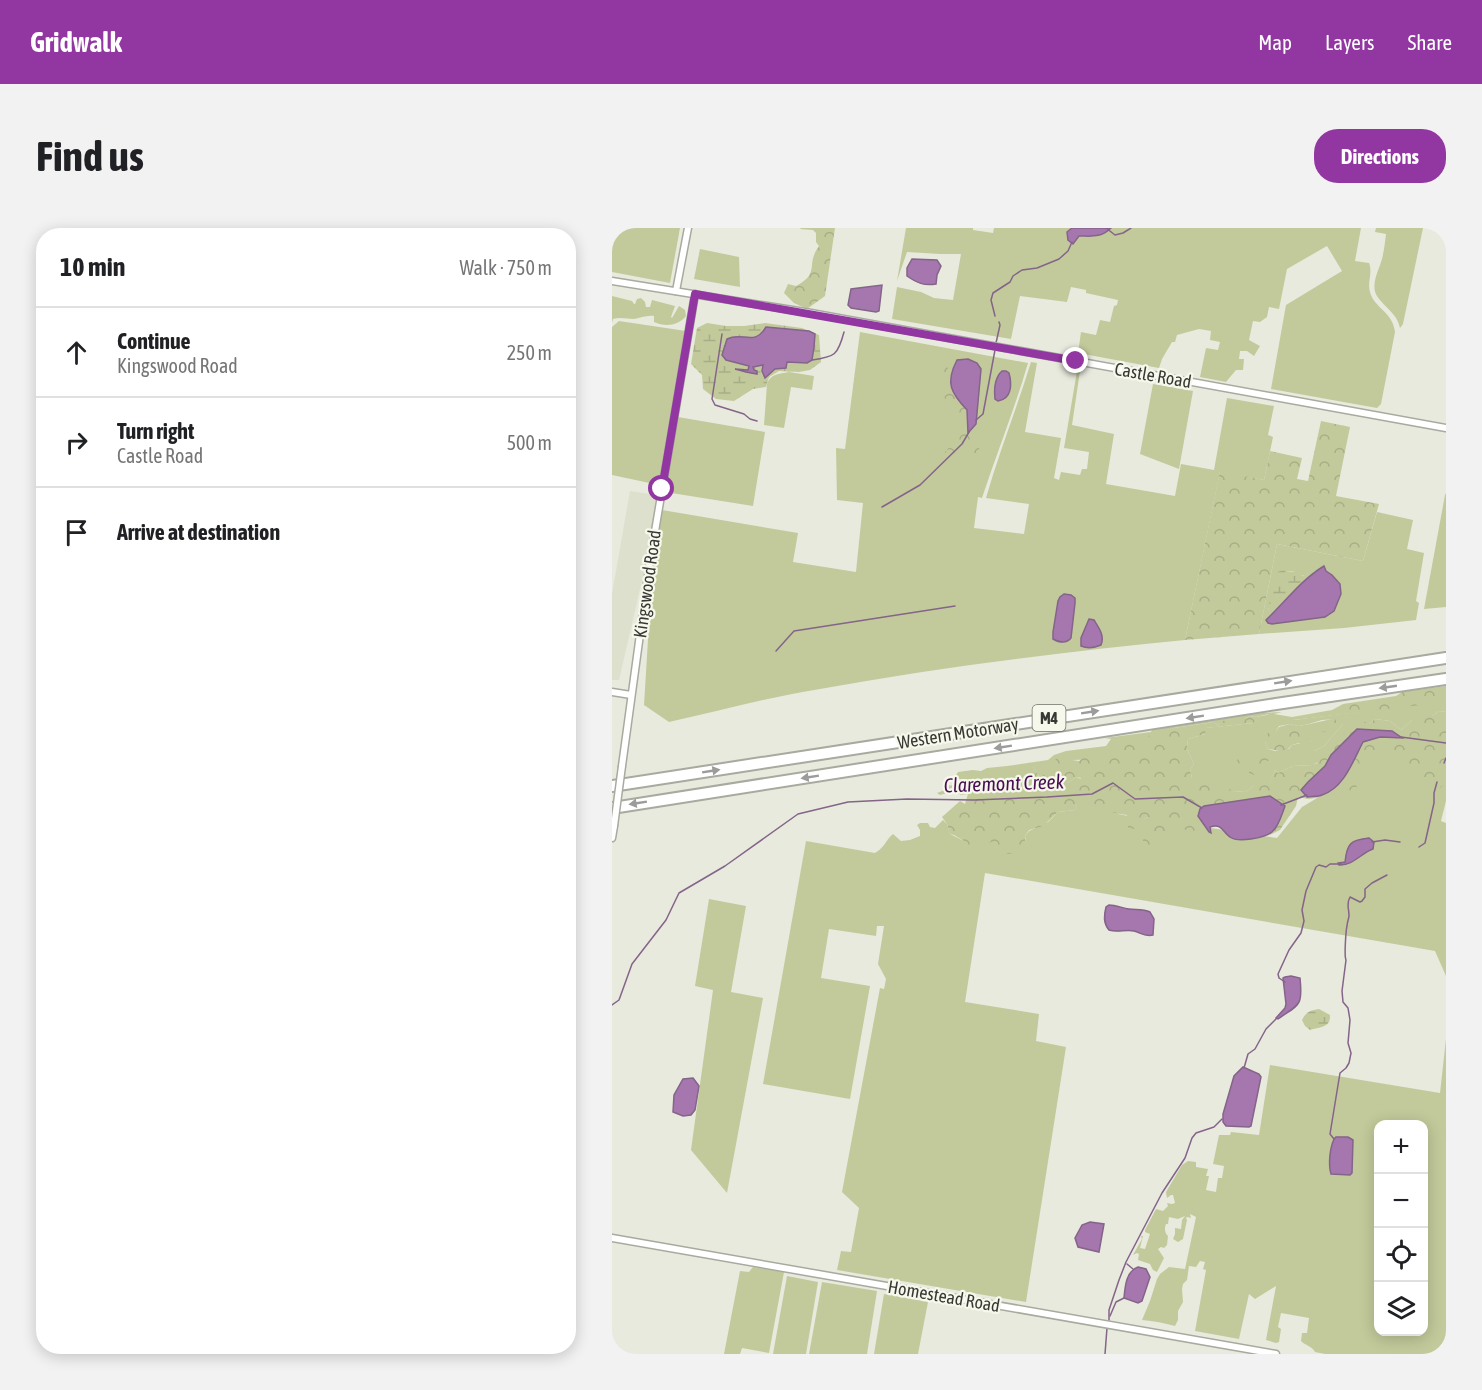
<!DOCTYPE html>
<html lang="en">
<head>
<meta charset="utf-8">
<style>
  :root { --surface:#fff; --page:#f2f2f2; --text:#202124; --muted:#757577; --line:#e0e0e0; --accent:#9237a2 }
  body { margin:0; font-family:"Asap Condensed",sans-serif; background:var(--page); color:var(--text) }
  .controls { position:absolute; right:18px; bottom:18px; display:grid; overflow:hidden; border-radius:12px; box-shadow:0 3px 15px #0003 }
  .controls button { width:54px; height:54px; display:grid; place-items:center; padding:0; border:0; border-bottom:2px solid var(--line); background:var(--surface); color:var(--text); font:30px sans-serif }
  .stop { position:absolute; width:18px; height:18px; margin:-14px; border:4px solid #9237a2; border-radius:50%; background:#fff }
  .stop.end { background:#9237a2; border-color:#fff; box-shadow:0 2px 6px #0008 }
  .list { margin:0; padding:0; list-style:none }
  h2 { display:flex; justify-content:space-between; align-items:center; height:78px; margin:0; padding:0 24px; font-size:26px }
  h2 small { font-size:20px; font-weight:400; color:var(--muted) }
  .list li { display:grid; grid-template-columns:39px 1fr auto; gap:18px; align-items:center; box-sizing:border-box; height:90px; padding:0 24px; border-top:2px solid var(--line) }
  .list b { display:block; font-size:22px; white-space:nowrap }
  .list p { margin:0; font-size:20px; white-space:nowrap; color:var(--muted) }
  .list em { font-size:20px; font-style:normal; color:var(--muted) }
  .icon { flex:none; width:33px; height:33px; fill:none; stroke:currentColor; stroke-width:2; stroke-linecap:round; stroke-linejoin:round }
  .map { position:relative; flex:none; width:834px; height:1126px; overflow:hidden; border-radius:24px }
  header { display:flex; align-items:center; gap:36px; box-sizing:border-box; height:84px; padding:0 30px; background:var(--accent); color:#fff }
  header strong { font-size:28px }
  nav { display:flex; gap:33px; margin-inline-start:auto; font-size:21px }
  .intro { display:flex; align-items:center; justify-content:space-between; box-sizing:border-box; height:144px; padding:0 36px }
  h1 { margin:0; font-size:42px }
  .button { padding:15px 27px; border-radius:24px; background:var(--accent); color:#fff; font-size:21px; font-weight:700 }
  main { display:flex; gap:36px; padding:0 36px }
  aside { flex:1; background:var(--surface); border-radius:24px; box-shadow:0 3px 15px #0003 }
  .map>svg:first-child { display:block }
  .built { fill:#dde0cd }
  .green { fill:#c2ca9b; fill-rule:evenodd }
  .forest { fill:url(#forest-crowns) }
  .wetland { fill:url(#wetland-marsh) }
  .water { fill:#a577ae; stroke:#846489; stroke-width:1.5 }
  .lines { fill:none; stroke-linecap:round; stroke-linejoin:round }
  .stream { stroke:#846489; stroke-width:1.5 }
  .minor-casing { stroke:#a7aa9e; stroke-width:9 }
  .motorway-casing { stroke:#a7aa9e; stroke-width:14 }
  .minor { stroke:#fff; stroke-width:6 }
  .motorway { stroke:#fff; stroke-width:10 }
  .minor-bridge-casing { stroke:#a7aa9e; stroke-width:9; stroke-linecap:butt }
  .minor-bridge { stroke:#fff; stroke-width:6 }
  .oneway { fill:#9c9c9a }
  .route { stroke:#9237a2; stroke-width:8 }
  .labels { text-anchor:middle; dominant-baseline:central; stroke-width:4.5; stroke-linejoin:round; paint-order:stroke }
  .shield { fill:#f6f8ec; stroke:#71726b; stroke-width:1.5 }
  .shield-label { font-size:16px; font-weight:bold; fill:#383934 }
  .street-label { font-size:18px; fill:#383934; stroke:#f6f8ec }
  .water-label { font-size:20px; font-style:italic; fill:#480c52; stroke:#f6f8ec }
</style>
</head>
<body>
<header>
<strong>Gridwalk</strong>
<nav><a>Map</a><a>Layers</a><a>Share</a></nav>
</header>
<div class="intro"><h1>Find us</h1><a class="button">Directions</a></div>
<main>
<aside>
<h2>10 min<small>Walk · 750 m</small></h2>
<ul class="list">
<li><svg class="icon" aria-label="ahead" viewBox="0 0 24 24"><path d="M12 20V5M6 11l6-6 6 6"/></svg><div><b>Continue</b><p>Kingswood Road</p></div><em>250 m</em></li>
<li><svg class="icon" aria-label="right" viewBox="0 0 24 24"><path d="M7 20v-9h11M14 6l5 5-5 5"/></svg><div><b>Turn right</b><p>Castle Road</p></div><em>500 m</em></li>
<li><svg class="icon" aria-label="arrive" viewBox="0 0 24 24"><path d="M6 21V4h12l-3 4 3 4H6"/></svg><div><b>Arrive at destination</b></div></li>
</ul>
</aside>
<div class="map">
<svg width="834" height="1126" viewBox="0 0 834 1126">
  <defs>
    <pattern id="forest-crowns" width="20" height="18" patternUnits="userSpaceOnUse" patternTransform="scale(1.5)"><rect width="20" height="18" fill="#c2ca9b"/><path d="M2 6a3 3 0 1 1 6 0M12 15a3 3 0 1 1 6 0" fill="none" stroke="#a7ae86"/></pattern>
    <pattern id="wetland-marsh" width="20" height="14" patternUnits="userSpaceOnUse" patternTransform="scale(1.5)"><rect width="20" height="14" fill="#c2ca9b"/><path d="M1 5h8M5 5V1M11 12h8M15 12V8" fill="none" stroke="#a7ae86"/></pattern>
  </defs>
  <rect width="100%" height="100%" fill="#e8eade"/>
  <!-- built -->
  <path class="built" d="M18 263 45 267 31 348 7 452H0V366Z"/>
  <!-- green -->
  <g class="green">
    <path d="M2 0H68L58 55 0 44V13Z"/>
    <path d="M294 0H361V2L381 5 382 0H460L455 4 456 12 461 15 467 8H479L486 0H749L743 33 757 35C761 45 755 54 758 64 762 80 781 84 783 104L769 176 765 180 659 161 674 77 730 43 715 18 675 41 667 81 657 79 655 89 648 94 641 93 637 112 648 118 642 128 635 123H628L627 131H632L631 142H624L614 154 588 149 594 120 606 122 608 114 598 112 599 103 587 101 565 107 563 114H560L550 131 547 140 466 125 469 104 484 107 488 92 498 94 502 78 505 77 506 72 474 65V62L459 59 455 74 408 68 399 111 280 91 285 59 309 64 322 70 341 72 349 26H328L295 24 285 53Z"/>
    <path d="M764 0H811L791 96 788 100C785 85 773 80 765 68 758 57 767 42 770 31 772 23 773 14 774 6L763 4Z"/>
    <path d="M88 21 127 29 128 59 82 51Z"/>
    <path d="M0 68 20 73 22 76H23L25 71 29 70 33 74 34 79H38L40 72 63 78 59 89 60 90 67 78 73 82 74 88C66 98 53 99 42 94V88C34 87 29 90 22 91 15 91 8 89 1 91L0 95Z"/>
    <path d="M7 93 74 103 47 257 0 247V99Z"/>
    <path d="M248 104 416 135C403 180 385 224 370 270L366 269 362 300 412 306 417 276 374 270C387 224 405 180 419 134L425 135 413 204 449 210 442 250 447 252 449 244 468 247 470 241H475L477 224 452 220 465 143H468L460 197 502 206 494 256 563 268 569 236 602 242 615 170 662 178 656 207 661 209 652 252 608 244 573 412C451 424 329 439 208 461 157 469 107 483 57 494L32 477 41 330 50 282 186 305 181 334 244 344 251 275 225 272 224 220 233 221Z"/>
    <path d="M177 144 202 148 200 162 179 159 172 200 152 197 155 156C158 146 167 146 177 144Z"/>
    <path d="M541 156 581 163 567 241 528 226Z"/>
    <path d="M66 189 153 204 141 278 53 264Z"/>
    <path d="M834 265V379L812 381 833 267Z"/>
    <path d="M765 284 801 292 795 321 812 325 804 373 807 375 804 392 732 400 647 406 665 316 751 333ZM681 343 689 347 693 348 696 345H701L703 343C723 343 721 349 729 366L722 383 654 392 660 387 656 382 659 375 660 355 674 344Z"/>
    <path d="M824 474H834V484L827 483 820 488 800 492 789 502 778 493 763 491 757 496H731L712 518 702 523 706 534 701 537 681 538 666 545 663 542 657 556 641 558 634 564 619 563 580 550 578 542 582 536 575 521 576 511 593 506V500L641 495 657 486 644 489 637 488 634 491H619L605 497 602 494 562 500 529 515 492 526H498V531L460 532 455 555 464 549 469 551 501 585 532 591 536 589 540 591 665 610 690 579 727 557 751 514 834 532V573L829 593 834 595V748L823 723 373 645 353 774 427 786 424 813 454 819 414 1074 225 1042 229 1023 239 1024 247 980 230 964 268 760 272 761 274 751 266 736 272 698H265L264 708 217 701 209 750 258 758 238 871 151 856 194 613 263 625C273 619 273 613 281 606L289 613 298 612 308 608V602L305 597 308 595H316L318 599 323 600 331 592 335 596 338 606 352 613H414L413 608 417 603 436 594 446 584 463 582 465 576C457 570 449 560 439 560L427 548 421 539 414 549 419 550 421 555 419 558 405 564 383 567C372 557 375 554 358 559L355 566 349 567 343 563 328 567 325 565 333 562 335 558 341 557 346 559 353 557 344 547 346 544 361 542 369 543 375 540 395 538 436 532 442 527 454 523 494 518 499 511 493 510 539 504 540 502 649 485 670 484 662 486 680 489 682 492ZM724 491V494L703 507 699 513 680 517 677 521 663 523 656 521 653 514 658 503H664L667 498 678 496 686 498 693 497 710 492Z"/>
    <path d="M97 671 134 678 119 764 151 770 115 965 79 922 101 762 83 758Z"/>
    <path d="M834 811V1126H713L703 1124C700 1118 694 1118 689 1113L690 1105H695L697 1090 669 1085 666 1099 669 1101 667 1114 664 1115 654 1112 664 1058 643 1071 637 1066 627 1111 583 1103 594 1042 591 1041 593 1034 588 1033 584 1039 577 1038 575 1052 571 1056 570 1061 571 1074 566 1083V1092L563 1098C552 1095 542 1093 530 1092L538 1073 545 1051 548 1046 557 1039 573 1041 584 989 578 986 579 990 575 989 574 990 575 992 571 1011 566 1014 561 1011 563 1006V1000L569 1001 570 992 573 988 566 991 557 989 556 996H554C552 1001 553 1005 556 1008L555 1017 552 1020 549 1019 546 1021 552 1030 545 1044 541 1042 538 1036 526 1032 527 1026 525 1025 521 1027 530 1011 529 1008H531L528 1020 533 1021 538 1006 533 1004V1002L544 981 551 983 556 978 555 975 560 976 563 975 561 967H559L555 970 554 964 570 937 576 933 584 934V939L596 941 594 948H597L594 962 604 964 606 950H610L612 938 601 936 607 907H618L619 904 647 907 658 837 828 865ZM766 896H812V1104H766Z"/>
    <path d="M141 1039 172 1044 157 1125 130 1120 128 1126H112L128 1043 137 1044Z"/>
    <path d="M175 1048 206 1054 194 1126H161Z"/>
    <path d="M210 1054 265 1063 255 1126H197Z"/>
    <path d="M272 1066 316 1074 306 1126H262Z"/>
  </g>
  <!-- forest -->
  <g class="forest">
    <path d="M189 0H223L213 68 195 81 182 75 172 65 176 56 184 58C209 45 193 37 207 18L204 14V5L201 2 188 1Z"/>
    <path d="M334 136 356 181 355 189C336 185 317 151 334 136Z"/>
    <path d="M709 193 738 199 724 268 767 276 751 333 665 316 647 406 573 412 608 243 652 252 658 223 690 230 685 251 696 253Z"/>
    <path d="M349 198 367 200 370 212 366 224 347 233H336L333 224C341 216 344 207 349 198Z"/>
    <path d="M834 458V474L681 492 680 489 720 482 731 476 784 468 790 464Z"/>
    <path d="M827 483 834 484V555L827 561 813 563 803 554 800 542 779 535V525C770 520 759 523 750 527L752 533 740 551 745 558 742 562 732 563 721 571 711 569 696 571 686 569 684 578 668 602 658 607 656 599 594 597 590 602 577 603 568 600 564 606H556L557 618 552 622 549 618 537 622 531 619C531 605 532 602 540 592L536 589 532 591 531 598 527 602 516 600 515 587 501 585 481 577 472 571 465 558 469 550 464 549 455 555 445 554 442 545 441 534 446 529 455 527 460 532 467 533 480 523H489L483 531H498L497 527 491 526 494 520 505 512 529 515 530 510 562 500 602 494 605 497 609 495 607 494 619 491H634L637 488 644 489 660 486 641 495 594 500 593 506 576 511 575 521 582 536 578 542 580 550 589 547 601 552 603 557 610 554 620 563 634 564 641 558 644 553 657 555 663 542 666 545 681 538 700 537 706 535 699 530 702 523 712 518 731 496H740L747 491 757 496 763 491 778 493 789 502 800 492 812 484 820 488Z"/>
    <path d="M724 490V494L726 497 718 504C706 502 707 506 699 513 696 515 693 515 690 517L687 515 680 517 673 524 656 521 653 514V508L658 503H664L667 499 678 496 686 498 693 497Z"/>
    <path d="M644 522 646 527 653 522 659 525V530L656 533H652L642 547 637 545V541C630 541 628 538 625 533L626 527 630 523 636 526 639 523Z"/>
    <path d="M418 539H421L427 548 435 546 442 553 440 560H443L448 563 457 558 463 561 468 568 463 582 446 584 431 598 417 602 413 608 414 618 410 620 404 625 394 626 392 623 394 621C386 621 383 619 378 613L376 620C366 624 360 623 352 617V613L342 607 338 606 335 596 330 589 348 573 353 576 358 559 368 556 381 557 380 564 383 567 392 559 405 564 412 558H420L421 555 416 553 418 550 413 549Z"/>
  </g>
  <!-- wetland -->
  <g class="wetland">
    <path d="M95 95 114 98H132L153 95 190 100 207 107 209 134 198 142 187 144 167 143 157 149 154 159 141 161 122 173 104 171 91 161 90 147 79 136 85 100Z"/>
    <path d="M672 342 674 344 686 343 689 347 692 348 696 345H701L680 364 660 387 656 383C660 370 654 344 672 342Z"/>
    <path d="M707 781 718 787C719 800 707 799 698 802L693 798 690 792C694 784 699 782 707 781Z"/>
  </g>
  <!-- water -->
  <g class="water">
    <path d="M460 0H499C489 10 480 8 467 8L461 16 456 12 455 4Z"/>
    <path d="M300 31 325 32 329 38 325 47 324 56C312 58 305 55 295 48V40Z"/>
    <path d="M270 57 267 83 264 84 239 80 236 77 239 61Z"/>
    <path d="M154 99 197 103 203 106 202 119 200 132 195 135 175 134 174 140 163 141 153 150 150 143 151 137 141 139 142 142 145 143V146L134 144 123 141 136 142 137 138 114 132 110 127 115 111C131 103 142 119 154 99Z"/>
    <path d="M356 131 365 135 369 141 364 196 356 205 355 182C339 165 333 155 345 132Z"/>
    <path d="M390 143H394L397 145C400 156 400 171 386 173L383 171C382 161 382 150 390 143Z"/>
    <path d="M712 338 714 343 720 347 728 356 729 366 722 383 713 389 660 396 656 395 654 392C673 374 689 352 712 338Z"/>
    <path d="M452 366 459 367 463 370V375L459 410C454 416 448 415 441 411V404L446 373 448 369Z"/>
    <path d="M477 391 482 392C487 400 493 408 489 417 482 420 476 421 469 418V410Z"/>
    <path d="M745 501 780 503 790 510 768 509 751 514C741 533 732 560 710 567 706 569 699 568 695 569L689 562 696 554 713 538 719 527Z"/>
    <path d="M658 568 673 578C670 586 667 598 660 604 652 610 626 615 618 609 610 604 611 595 598 599L599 605 597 604 586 588 588 581 592 578Z"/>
    <path d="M757 610 762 614 761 621C749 625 741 638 727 637L726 635 733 634C735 615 739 612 757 610Z"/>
    <path d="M497 677C504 677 510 680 517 681 525 682 531 681 538 684L542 691 541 707C533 709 529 705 522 703 514 701 505 705 497 702 491 695 492 687 494 679Z"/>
    <path d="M679 748 688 750C691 779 687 776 666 791L664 790 673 780 674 776 671 750 673 749Z"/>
    <path d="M631 839 647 846 649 849 639 898 637 899 614 898 611 894V886L622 848Z"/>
    <path d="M81 850 87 858 83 882 79 887 71 888 61 884 62 867 71 851Z"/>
    <path d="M724 909H736L741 912 740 945 738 947 719 946C716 936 718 920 722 911Z"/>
    <path d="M478 994 492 996 487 1024 466 1019 463 1010 470 997Z"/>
    <path d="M526 1039 534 1041 538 1049 530 1073 526 1075 512 1070C513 1059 514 1043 526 1039Z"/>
  </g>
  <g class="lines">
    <!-- stream -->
    <g class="stream">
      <path d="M494 0 503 7 511 5 519 0"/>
      <path d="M383 88 379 72 381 65 398 54 401 48 410 42 425 40 447 31 456 23 460 14"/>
      <path d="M110 106 100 171 103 177 132 186 138 191 145 193"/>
      <path d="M384 115 388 97 387 94"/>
      <path d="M200 132C223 129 226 127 232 104"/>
      <path d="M364 192 371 186 383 122"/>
      <path d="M270 279 308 257 350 216 357 204"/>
      <path d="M164 423 182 403 343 378"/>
      <path d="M789 509 834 515"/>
      <path d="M832 535 834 530"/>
      <path d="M669 577 695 567"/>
      <path d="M760 614 773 612 788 614"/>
      <path d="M807 619 813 615 822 575V565L825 554"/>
      <path d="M673 754 667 750 666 746 677 722 689 705 692 693 690 682 694 663 704 639 707 637 714 639 718 636H729"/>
      <path d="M0 777 7 772 20 736 54 692 67 665 113 638 186 586 236 574 295 571 362 572 435 569 480 566 501 555 523 571 571 569 590 580"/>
      <path d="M632 840 636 826 643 821 654 801 664 791"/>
      <path d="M722 911 718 906 727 851 728 845 734 840 737 835 739 825 736 815 738 792 736 780 731 774 730 763 734 732C732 728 734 702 735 698 735 695 737 690 737 688 737 680 734 676 738 669L748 674 750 673 753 669V661L760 655 775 647"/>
      <path d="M515 1036 521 1041"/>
      <path d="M498 1088 504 1074 512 1070"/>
      <path d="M497 1092V1082L507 1052 514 1034 550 965 573 930 580 910 584 905 602 899 610 891"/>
      <path d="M493 1126 495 1100"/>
    </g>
    <!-- minor casing -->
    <g class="minor-casing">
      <g id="minor">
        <path d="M0 53 199 85 834 200"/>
        <path d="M64 63 76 0"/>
        <path d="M0 464 19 467"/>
        <path d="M10 538 38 333 83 66"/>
        <path d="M0 610 2 598"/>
        <path d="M0 1010 664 1126"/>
      </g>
    </g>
    <!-- motorway casing -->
    <g class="motorway-casing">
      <g id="motorway">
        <path d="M0 558 834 430"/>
        <path d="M0 580 664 476 834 451"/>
      </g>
    </g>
    <!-- minor -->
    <use href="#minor" class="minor"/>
    <!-- motorway -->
    <use href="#motorway" class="motorway"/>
    <!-- minor-bridge casing -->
    <g class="minor-bridge-casing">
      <path id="minor-bridge" d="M2 598 10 538"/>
    </g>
    <!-- minor-bridge -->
    <use href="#minor-bridge" class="minor-bridge"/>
  </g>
  <!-- one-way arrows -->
  <defs><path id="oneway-solid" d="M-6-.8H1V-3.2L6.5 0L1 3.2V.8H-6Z" transform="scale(1.5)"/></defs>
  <g class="oneway">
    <use href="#oneway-solid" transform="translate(671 454) rotate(-9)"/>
    <use href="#oneway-solid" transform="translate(776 459) rotate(172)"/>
    <use href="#oneway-solid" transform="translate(478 484) rotate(-9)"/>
    <use href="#oneway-solid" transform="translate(583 489) rotate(171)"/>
    <use href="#oneway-solid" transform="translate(391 519) rotate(171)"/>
    <use href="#oneway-solid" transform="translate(99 543) rotate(-9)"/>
    <use href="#oneway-solid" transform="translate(198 549) rotate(171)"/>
    <use href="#oneway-solid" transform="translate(26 575) rotate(171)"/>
  </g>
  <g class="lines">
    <!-- route -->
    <path class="route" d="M50 261 83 66 464 133"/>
  </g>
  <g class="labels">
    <!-- shield labels -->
    <rect class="shield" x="420.5" y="477" width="33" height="26" rx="4.5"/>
    <g class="shield-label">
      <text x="437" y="490">M4</text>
    </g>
    <!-- street labels -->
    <g class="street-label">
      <text transform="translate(541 147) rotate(10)">Castle Road</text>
      <text transform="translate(35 356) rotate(-82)">Kingswood Road</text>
      <text transform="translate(346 505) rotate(-9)">Western Motorway</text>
      <text transform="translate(332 1068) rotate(10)">Homestead Road</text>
    </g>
    <!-- water labels -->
    <g class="water-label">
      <text transform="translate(392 555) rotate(-2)">Claremont Creek</text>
    </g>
  </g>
</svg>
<div class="controls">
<button>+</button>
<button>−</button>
<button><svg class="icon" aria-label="locate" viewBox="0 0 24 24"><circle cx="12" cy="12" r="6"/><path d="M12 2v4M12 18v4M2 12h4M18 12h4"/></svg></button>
<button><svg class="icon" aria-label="layers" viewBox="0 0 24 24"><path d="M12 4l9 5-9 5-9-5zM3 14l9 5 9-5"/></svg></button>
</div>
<div class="stop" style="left:50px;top:261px"></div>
<div class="stop end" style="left:464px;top:133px"></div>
</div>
</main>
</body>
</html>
